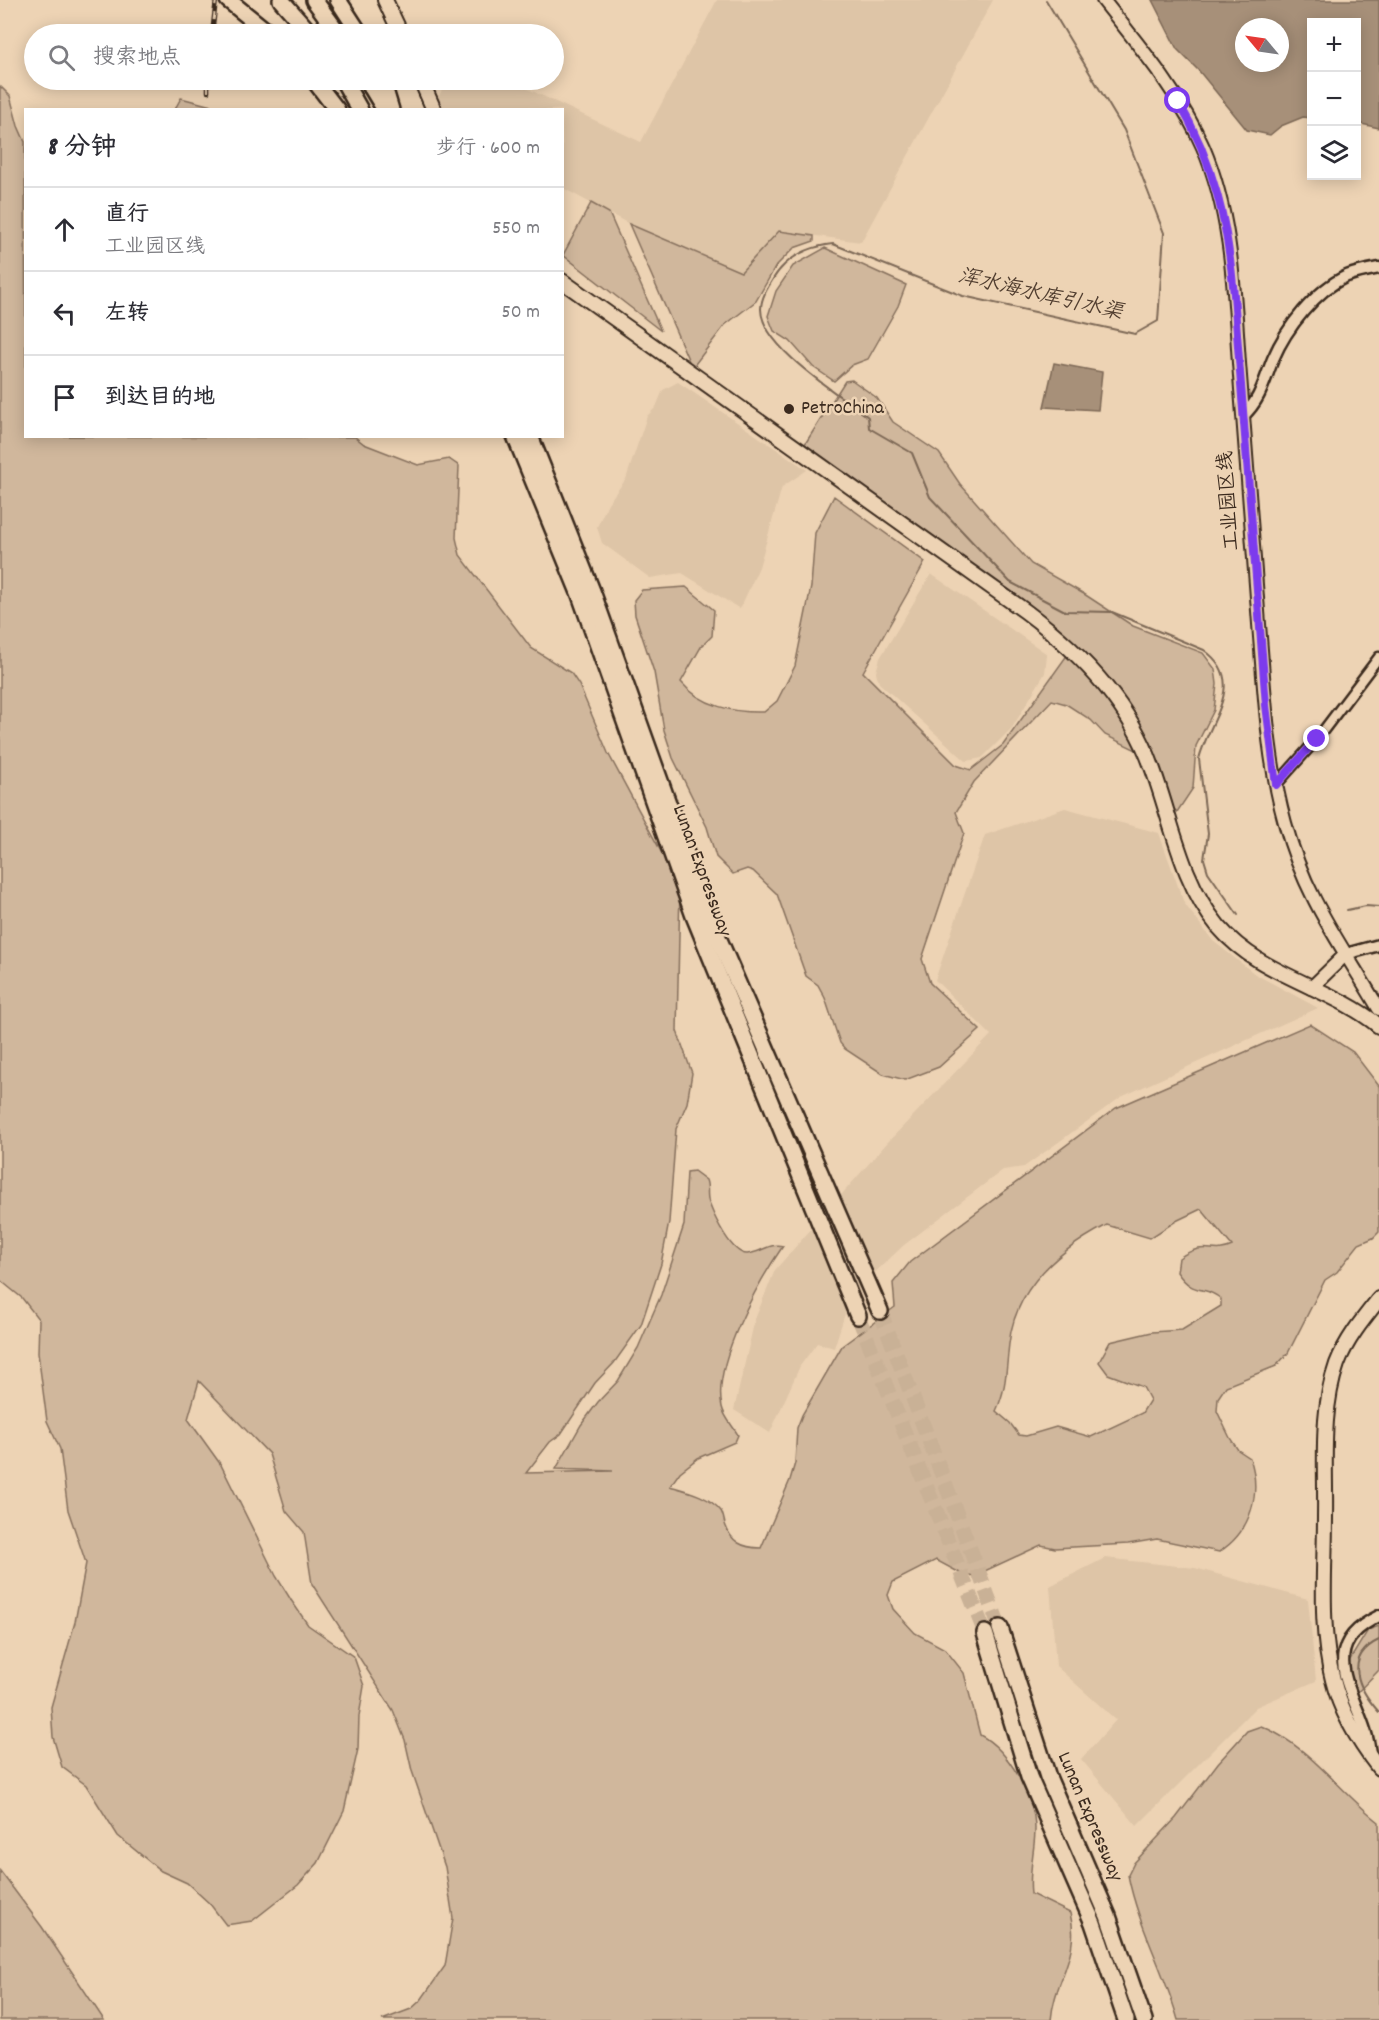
<!DOCTYPE html>
<html lang="zh">
<head>
<meta charset="utf-8">
<style>
  :root { --surface:#fff; --page:#f7f7f7; --text:#2b2b33; --muted:#7c7c81; --line:#e1e1e2 }
  body { margin:0; font-family:Dekko,"LXGW WenKai TC",sans-serif; background:var(--page); color:var(--text) }
  .controls { position:absolute; right:18px; top:18px; display:grid; overflow:hidden; border-radius:0px; box-shadow:0 3px 15px #0003 }
  .controls button { width:54px; height:54px; display:grid; place-items:center; padding:0; border:0; border-bottom:2px solid var(--line); background:var(--surface); color:var(--text); font:30px sans-serif }
  .compass { position:absolute; left:1235px; top:18px; width:54px; height:54px; border-radius:50%; background:var(--surface); box-shadow:0 3px 15px #0003; rotate:299deg }
  .stop { position:absolute; width:18px; height:18px; margin:-14px; border:4px solid #7c3aed; border-radius:50%; background:#fff }
  .stop.end { background:#7c3aed; border-color:#fff; box-shadow:0 2px 6px #0008 }
  .list { margin:0; padding:0; list-style:none }
  h2 { display:flex; justify-content:space-between; align-items:center; height:78px; margin:0; padding:0 24px; font-size:26px }
  h2 small { font-size:20px; font-weight:400; color:var(--muted) }
  .list li { display:grid; grid-template-columns:39px 1fr auto; gap:18px; align-items:center; box-sizing:border-box; height:84px; padding:0 24px; border-top:2px solid var(--line) }
  .list b { display:block; font-size:22px; white-space:nowrap }
  .list p { margin:0; font-size:20px; white-space:nowrap; color:var(--muted) }
  .list em { font-size:20px; font-style:normal; color:var(--muted) }
  .icon { flex:none; width:33px; height:33px; fill:none; stroke:currentColor; stroke-width:2; stroke-linecap:round; stroke-linejoin:round }
  .map { position:relative; flex:none; width:1379px; height:2020px; overflow:hidden }
  .search { position:absolute; background:var(--surface); box-shadow:0 3px 15px #0003; left:24px; top:24px; width:540px; height:66px; display:flex; align-items:center; gap:15px; box-sizing:border-box; padding:0 21px; border-radius:33px; color:var(--muted); font-size:22px }
  .panel { position:absolute; background:var(--surface); box-shadow:0 3px 15px #0003; left:24px; top:108px; width:540px; height:330px; border-radius:0px }
  .map>svg:first-child { display:block }
  .built { fill:#dec5a7 }
  .green { fill:#d0b79c; stroke:#86705d; stroke-width:1.5; fill-rule:evenodd }
  .water { fill:#a79079; stroke:#7c6755; stroke-width:1.5; fill-rule:evenodd }
  .lines { fill:none; stroke-linecap:round; stroke-linejoin:round }
  .stream { stroke:#7c6755; stroke-width:2 }
  .motorway-tunnel { stroke:#c9b196; stroke-width:15; stroke-dasharray:15 8; stroke-linecap:butt }
  .minor-casing { stroke:#3b2a1e; stroke-width:13 }
  .tertiary-casing { stroke:#3b2a1e; stroke-width:15 }
  .secondary-casing { stroke:#3b2a1e; stroke-width:16 }
  .trunk-casing { stroke:#3b2a1e; stroke-width:18 }
  .motorway-casing { stroke:#3b2a1e; stroke-width:20 }
  .minor { stroke:#edd3b4; stroke-width:8 }
  .tertiary { stroke:#edd3b4; stroke-width:10 }
  .secondary { stroke:#edd3b4; stroke-width:12 }
  .trunk { stroke:#edd3b4; stroke-width:14 }
  .motorway { stroke:#edd3b4; stroke-width:15 }
  .rail-casing { stroke:#3b2a1e; stroke-width:4.5 }
  .rail { stroke:#edd3b4; stroke-width:2; stroke-dasharray:7; stroke-linecap:butt }
  .route { stroke:#7c3aed; stroke-width:8 }
  .poi-dot { fill:#3b2a1e; stroke:#edd3b4; stroke-width:2 }
  .labels { text-anchor:middle; dominant-baseline:central; stroke-width:5; stroke-linejoin:round; paint-order:stroke }
  .poi-label { font-size:20px; fill:#3b2a1e; stroke:#edd3b4; text-anchor:start }
  .street-label { font-size:20px; fill:#3b2a1e; stroke:#edd3b4 }
  .water-label { font-size:21px; font-style:italic; fill:#513e30; stroke:#edd3b4 }
</style>
</head>
<body>
<div class="map">
<svg width="1379" height="2020" viewBox="0 0 1379 2020">
  <rect width="100%" height="100%" fill="#edd3b4"/>
  <filter id="ink" filterUnits="userSpaceOnUse"><feTurbulence type="fractalNoise" baseFrequency=".0167" numOctaves="2"/><feDisplacementMap in="SourceGraphic" scale="12" xChannelSelector="R" yChannelSelector="G"/><feConvolveMatrix kernelMatrix="1 2 1 2 8 2 1 2 1" color-interpolation-filters="sRGB"/></filter>
  <g filter="url(#ink)">
    <!-- built -->
    <g class="built">
      <path d="M717 0H993L861 242 779 231 741 272 629 224 563 188 562 110H432L447 80H509L641 142Z"/>
      <path d="M678 382 807 470 782 487 759 567 740 609 682 573 650 578 602 543 597 527 608 503 626 479 647 416 656 407 663 390Z"/>
      <path d="M931 574 1047 654 1045 673 1012 728 982 758 966 761 879 683 876 672 880 658Z"/>
      <path d="M1065 808 1159 833 1184 903 1213 941 1255 974 1318 1008 1121 1097 1024 1167 1003 1170 904 1245 851 1295 834 1348 817 1343 800 1366 770 1433 734 1410 755 1319 775 1270 887 1143 991 1035 935 980 985 835Z"/>
      <path d="M1105 1558 1195 1568 1308 1599 1316 1681 1256 1707 1137 1826 1081 1759 1116 1720 1056 1666 1050 1586Z"/>
    </g>
    <!-- green -->
    <g class="green">
      <path d="M0 86 10 96 18 126 25 142 26 436 355 437 364 444 418 465 449 459 459 466 456 538 460 555 531 648 571 673 579 685 608 753 680 887 677 1031 692 1073 687 1103 676 1129 669 1222 661 1264 641 1325 614 1363 595 1383 561 1434 550 1442 526 1473 613 1471 556 1469 581 1425 598 1402 618 1381 638 1348 661 1295 684 1225 687 1172 694 1171 706 1180C709 1187 706 1195 709 1203 714 1216 731 1254 747 1254 761 1253 770 1242 783 1246 759 1281 712 1364 722 1407 724 1417 733 1426 738 1435L735 1442 698 1458 680 1472 670 1486C687 1491 709 1496 721 1511 723 1514 724 1520 725 1524 731 1542 742 1548 761 1548L790 1480 795 1463 797 1428 802 1415 842 1346 895 1307 893 1283 910 1262 1116 1108 1310 1024 1353 1052 1379 1086V1232L1373 1238 1359 1244 1337 1272 1325 1280 1288 1353 1276 1366 1226 1386 1218 1398 1217 1411 1230 1438 1238 1450 1250 1458C1262 1493 1251 1532 1219 1552L1157 1539 1128 1544 1055 1548 1041 1545 974 1576 960 1573 936 1560 893 1582 888 1595 893 1609 915 1633 945 1649 964 1673 980 1735C1008 1750 1035 1796 1035 1829 1035 1851 1028 1872 1031 1894L1070 1913C1081 1956 1054 1980 1051 2020H382L411 2009 421 2000 445 1966 453 1918 445 1867 412 1771 405 1740 393 1710 312 1584 304 1532 286 1511 269 1454 199 1381 188 1419 221 1465 276 1576 291 1600 308 1625 354 1657 364 1686 359 1716 358 1749 344 1811 318 1863 298 1885 252 1921 226 1925 210 1904 187 1883 161 1871 118 1836 86 1785 62 1767 53 1737 51 1707 75 1622 86 1563 68 1510 60 1449 47 1421 38 1353 39 1320 22 1298 0 1280ZM1201 1209 1232 1246C1211 1256 1207 1239 1179 1258L1177 1272C1194 1297 1204 1284 1221 1299V1306L1182 1330 1152 1332 1110 1342 1099 1362 1108 1374 1143 1387 1150 1400 1142 1413 1091 1437 1056 1427 1026 1436 1019 1435 1010 1423 996 1411C1007 1388 1006 1368 1009 1344 1015 1287 1059 1250 1107 1225L1150 1238 1176 1221Z"/>
      <path d="M181 98 223 109H175Z"/>
      <path d="M591 203 609 213 661 331 563 255Z"/>
      <path d="M629 224 741 272 779 231 814 236V241L794 248 776 266 756 301 725 325 692 368Z"/>
      <path d="M825 248 906 285 898 306 868 359 852 365 834 381 813 367 790 341 774 331 768 316 776 291 793 266Z"/>
      <path d="M852 380 877 398 893 422 939 453 960 484 1031 564 1084 594 1133 626 1203 653 1215 669 1217 684 1214 710 1196 746 1193 788 1177 812 1172 807 1164 778 1155 759 1105 735 1091 720 1066 704 1052 700 974 782 956 812 964 833 922 959 930 983 980 1030 939 1067 905 1080 883 1074 845 1049 840 1043 825 998 818 985 806 976 777 894 753 871 747 869 733 874 716 857 707 827 673 758 664 730 654 672 635 615 634 600 642 590 686 587 714 610 712 636 701 647 681 682C701 706 734 713 764 712L777 701 795 666 811 587 815 533 834 496 925 562 863 672 956 765 971 770 1003 745 1073 647 846 473 824 462 805 444 845 381Z"/>
      <path d="M1379 1626V1670L1352 1698 1345 1668 1368 1630Z"/>
      <path d="M1261 1726C1309 1745 1339 1791 1379 1822V2020H1178C1164 1970 1138 1926 1128 1875L1134 1863 1176 1818 1218 1763 1247 1731Z"/>
      <path d="M0 1871 42 1927 104 2020H0Z"/>
    </g>
    <!-- water -->
    <g class="water">
      <path d="M1152 0H1379V128L1357 123 1356 22H1312L1311 118 1303 117 1281 126 1270 135 1247 130 1199 71 1177 49ZM1244 27H1280V63H1244Z"/>
      <path d="M1054 363 1102 372 1098 410 1044 407Z"/>
    </g>
    <g class="lines">
      <!-- stream -->
      <g class="stream">
        <path d="M1046 0 1124 130 1164 233 1158 321 1135 334 963 296 833 244C808 247 787 256 773 279 768 287 761 298 761 309 761 347 840 395 868 417L869 428 912 453 930 497 1010 582 1065 611 1112 612 1204 650C1249 682 1208 721 1199 759L1208 834 1204 859 1208 872 1238 915"/>
        <path d="M1347 910 1366 906 1379 907"/>
        <path d="M1379 1640C1343 1657 1358 1689 1379 1712"/>
      </g>
      <!-- motorway-tunnel -->
      <g class="motorway-tunnel">
        <path d="M880 1311 1000 1628"/>
        <path d="M858 1316 985 1633"/>
      </g>
      <!-- minor casing -->
      <g class="minor-casing">
        <path id="minor" d="M1276 785 1317 739 1379 657"/>
      </g>
      <!-- tertiary casing -->
      <g class="tertiary-casing">
        <g id="tertiary">
          <path d="M1243 416C1261 399 1264 381 1273 359 1286 328 1316 290 1347 276 1357 272 1368 270 1379 268"/>
          <path d="M1346 954 1379 945"/>
          <path d="M1370 1756C1368 1703 1305 1651 1379 1616"/>
        </g>
      </g>
      <!-- secondary casing -->
      <g class="secondary-casing">
        <g id="secondary">
          <path d="M1103 0C1139 46 1179 92 1203 147 1232 215 1234 290 1239 363 1246 454 1253 545 1260 637 1265 699 1268 762 1285 823 1305 898 1341 944 1379 1009"/>
          <path d="M1311 988 1346 954"/>
        </g>
      </g>
      <!-- trunk casing -->
      <g class="trunk-casing">
        <g id="trunk">
          <path d="M385 0 401 34"/>
          <path d="M421 80 434 110"/>
          <path d="M562 281 1025 611C1080 652 1129 702 1152 767 1172 821 1181 881 1218 926 1261 977 1329 985 1379 1026"/>
          <path d="M1379 1299C1363 1319 1346 1340 1337 1364 1320 1412 1326 1467 1325 1517 1325 1571 1319 1627 1333 1680 1341 1713 1358 1741 1379 1768"/>
        </g>
      </g>
      <!-- motorway casing -->
      <g class="motorway-casing">
        <g id="motorway">
          <path d="M228 0 270 34"/>
          <path d="M281 0 311 34"/>
          <path d="M314 0 339 34"/>
          <path d="M338 0 360 34"/>
          <path d="M314 80 337 110"/>
          <path d="M343 80 360 110"/>
          <path d="M367 80 385 110"/>
          <path d="M382 80 391 110"/>
          <path d="M515 436 580 595 694 916 858 1316"/>
          <path d="M530 436 592 591 707 912 880 1311"/>
          <path d="M1000 1628 1048 1777 1108 1916 1144 2020"/>
          <path d="M985 1633 1029 1777 1093 1923 1126 2020"/>
        </g>
      </g>
      <!-- minor -->
      <use href="#minor" class="minor"/>
      <!-- tertiary -->
      <use href="#tertiary" class="tertiary"/>
      <!-- secondary -->
      <use href="#secondary" class="secondary"/>
      <!-- trunk -->
      <use href="#trunk" class="trunk"/>
      <!-- motorway -->
      <use href="#motorway" class="motorway"/>
      <!-- rail casing -->
      <g class="rail-casing">
        <g id="rail">
          <path d="M212 34 216 0"/>
          <path d="M208 92V80"/>
        </g>
      </g>
      <!-- rail -->
      <use href="#rail" class="rail"/>
    </g>
  </g>
  <g class="lines" filter="url(#ink)">
    <!-- route -->
    <path class="route" d="M1178 101C1214 162 1228 225 1234 295L1266 705 1276 785 1317 739"/>
  </g>
  <!-- markers -->
  <circle class="poi-dot" cx="789" cy="409" r="6"/>
  <g class="labels">
    <!-- poi labels -->
    <g class="poi-label">
      <text x="801" y="409">PetroChina</text>
    </g>
    <!-- street labels -->
    <g class="street-label">
      <text transform="translate(1230 501) rotate(-94)">工业园区线</text>
      <text transform="translate(701 871) rotate(70)">Lunan Expressway</text>
      <text transform="translate(1089 1817) rotate(67)">Lunan Expressway</text>
    </g>
    <!-- water labels -->
    <g class="water-label">
      <text transform="translate(1040 296) rotate(13)">浑水海水库引水渠</text>
    </g>
  </g>
</svg>
<div class="controls">
<button>+</button>
<button>−</button>
<button><svg class="icon" aria-label="layers" viewBox="0 0 24 24"><path d="M12 4l9 5-9 5-9-5zM3 14l9 5 9-5"/></svg></button>
</div>
<svg class="compass" viewBox="-18 -18 36 36"><path d="M0-13l5 13h-10z" fill="#e53935"/><path d="M0 13l5-13h-10z" fill="#7c7c81"/></svg>
<div class="stop" style="left:1178px;top:101px"></div>
<div class="stop end" style="left:1317px;top:739px"></div>
<div class="search"><svg class="icon" aria-label="search" viewBox="0 0 24 24"><circle cx="10" cy="10" r="6"/><path d="M15 15l6 6"/></svg>搜索地点</div>
<section class="panel">
<h2>8 分钟<small>步行 · 600 m</small></h2>
<ul class="list">
<li><svg class="icon" aria-label="ahead" viewBox="0 0 24 24"><path d="M12 20V5M6 11l6-6 6 6"/></svg><div><b>直行</b><p>工业园区线</p></div><em>550 m</em></li>
<li><svg class="icon" aria-label="left" viewBox="0 0 24 24"><path d="M17 20v-9H6M10 6l-5 5 5 5"/></svg><div><b>左转</b></div><em>50 m</em></li>
<li><svg class="icon" aria-label="arrive" viewBox="0 0 24 24"><path d="M6 21V4h12l-3 4 3 4H6"/></svg><div><b>到达目的地</b></div></li>
</ul>
</section>
</div>
</body>
</html>
